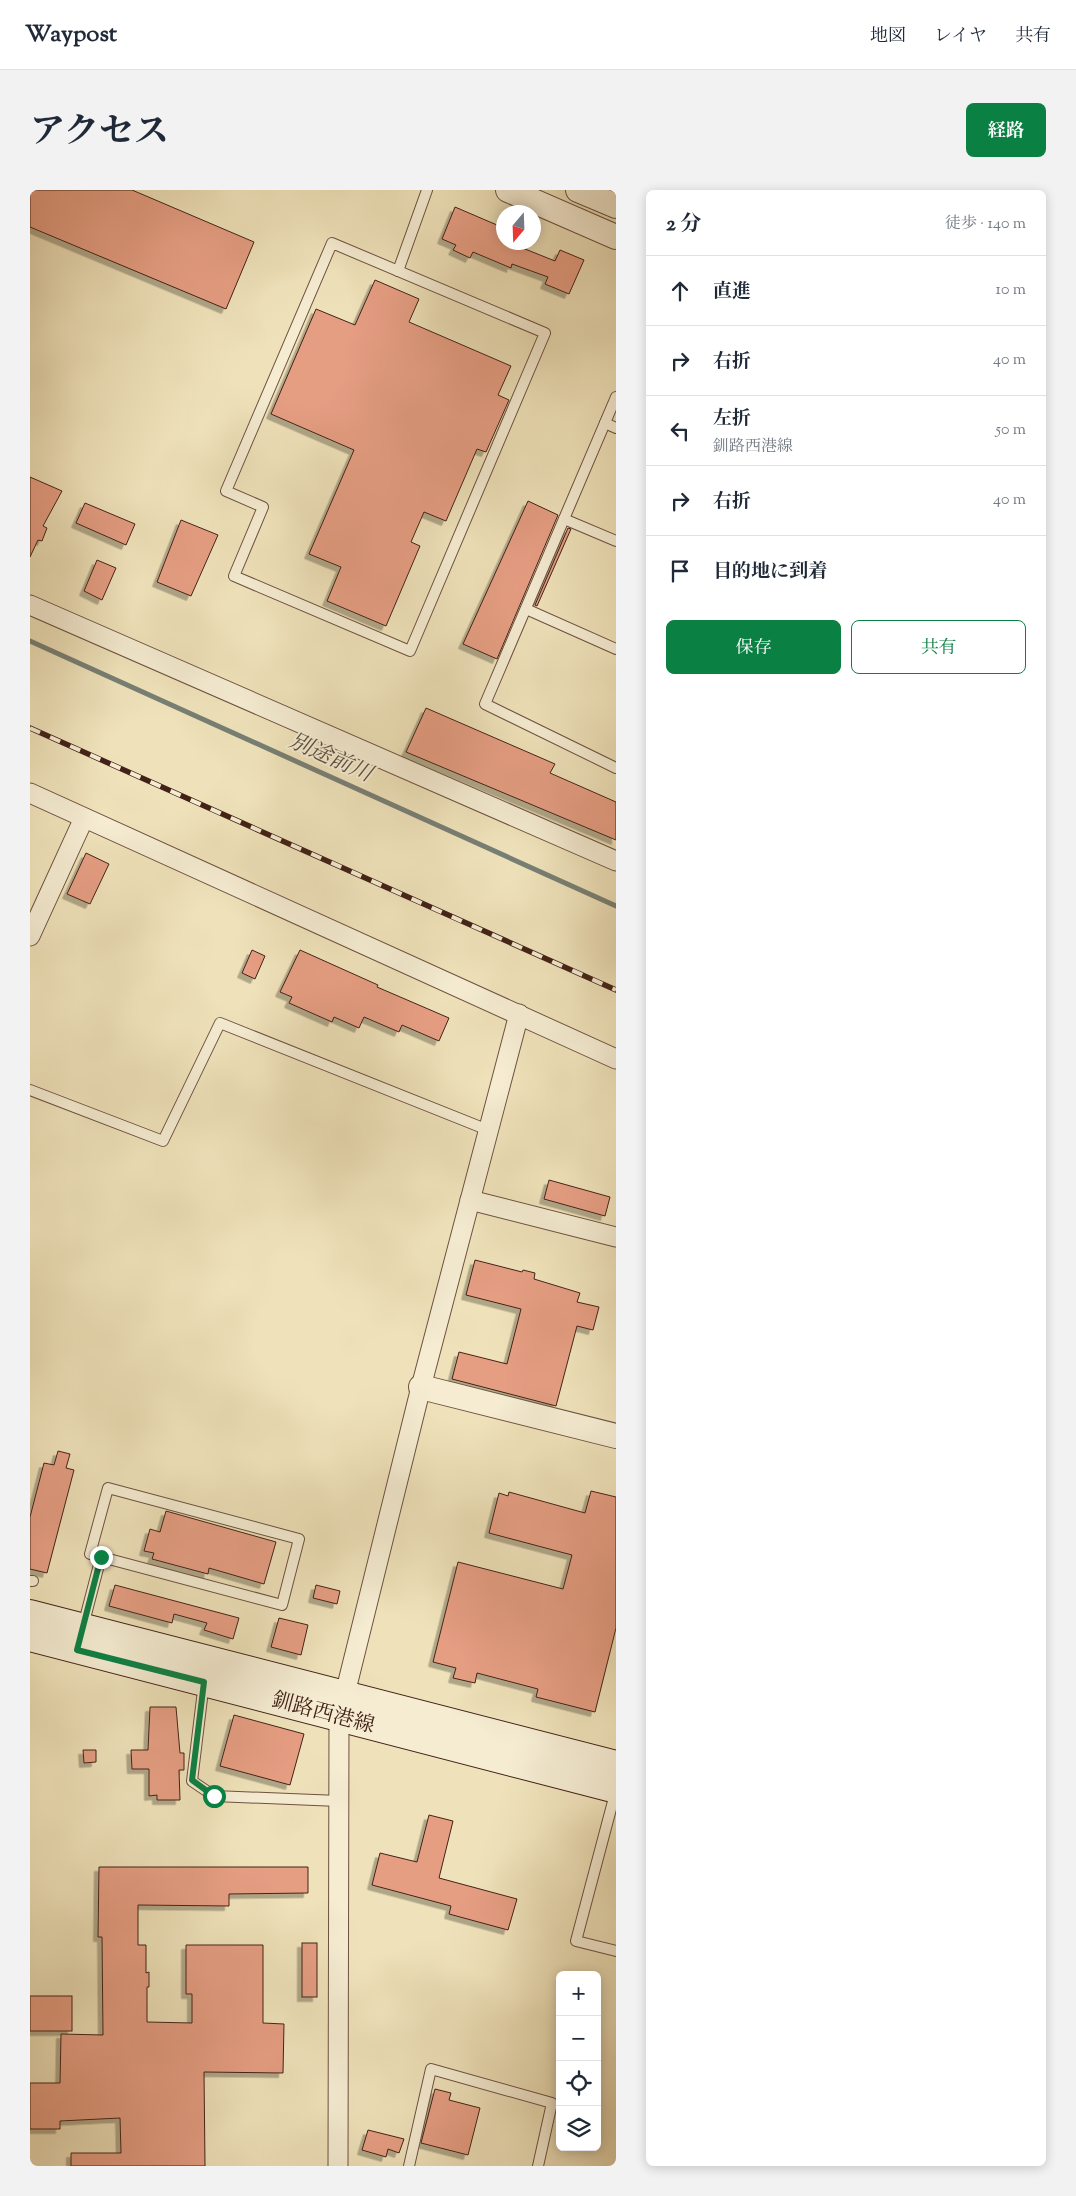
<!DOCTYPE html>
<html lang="ja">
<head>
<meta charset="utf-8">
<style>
  :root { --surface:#fff; --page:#f2f2f3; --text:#1f2937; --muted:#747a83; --line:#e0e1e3; --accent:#0b8043 }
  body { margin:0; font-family:"Sorts Mill Goudy","Noto Serif JP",serif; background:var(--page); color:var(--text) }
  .controls { position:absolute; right:15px; bottom:15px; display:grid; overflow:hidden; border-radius:8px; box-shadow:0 2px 12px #0003 }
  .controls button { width:45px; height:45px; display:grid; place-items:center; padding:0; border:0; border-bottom:1px solid var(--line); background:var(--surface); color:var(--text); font:25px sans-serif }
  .compass { position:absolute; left:466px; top:15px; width:45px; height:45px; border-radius:50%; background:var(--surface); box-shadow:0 2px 12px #0003; rotate:199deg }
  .stop { position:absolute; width:15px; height:15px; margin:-11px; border:4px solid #0b8043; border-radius:50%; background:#fff }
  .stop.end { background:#0b8043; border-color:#fff; box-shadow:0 1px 5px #0008 }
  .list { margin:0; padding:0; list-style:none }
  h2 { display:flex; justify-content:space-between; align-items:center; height:65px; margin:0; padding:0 20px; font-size:21px }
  h2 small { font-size:16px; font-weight:400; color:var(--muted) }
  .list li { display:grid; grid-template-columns:32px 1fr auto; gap:15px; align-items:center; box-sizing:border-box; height:70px; padding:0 20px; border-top:1px solid var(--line) }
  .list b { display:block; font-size:19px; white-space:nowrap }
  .list p { margin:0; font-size:16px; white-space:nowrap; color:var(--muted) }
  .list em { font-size:16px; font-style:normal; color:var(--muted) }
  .actions { display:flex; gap:10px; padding:15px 20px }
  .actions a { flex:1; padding:11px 0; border:1px solid var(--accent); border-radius:8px; text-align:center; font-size:18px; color:var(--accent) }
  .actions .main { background:var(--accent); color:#fff }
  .icon { flex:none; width:28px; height:28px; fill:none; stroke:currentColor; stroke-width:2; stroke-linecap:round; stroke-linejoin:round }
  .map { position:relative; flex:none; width:586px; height:1976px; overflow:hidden; border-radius:8px }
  header { display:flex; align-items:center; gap:30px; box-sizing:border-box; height:70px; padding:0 25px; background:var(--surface); border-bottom:1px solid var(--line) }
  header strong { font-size:24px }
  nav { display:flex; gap:28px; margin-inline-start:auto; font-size:18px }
  .intro { display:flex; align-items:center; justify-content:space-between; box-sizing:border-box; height:120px; padding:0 30px }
  h1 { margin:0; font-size:35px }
  .button { padding:12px 22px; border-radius:8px; background:var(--accent); color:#fff; font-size:18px; font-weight:700 }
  main { display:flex; gap:30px; padding:0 30px }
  aside { flex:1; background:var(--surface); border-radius:8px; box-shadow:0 2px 12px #0003 }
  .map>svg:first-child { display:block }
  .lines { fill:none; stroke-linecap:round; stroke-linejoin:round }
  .stream { stroke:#777f74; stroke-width:5 }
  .building { fill:#e69e83; stroke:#422217; filter:url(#shadow) }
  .service-casing { stroke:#6d5240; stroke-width:12 }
  .minor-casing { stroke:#6d5240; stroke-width:21 }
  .tertiary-casing { stroke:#6d5240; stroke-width:26 }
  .secondary-casing { stroke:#422217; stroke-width:28 }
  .service { stroke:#f5ecd2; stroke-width:10 }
  .minor { stroke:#f5ecd2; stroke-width:19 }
  .tertiary { stroke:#f5ecd2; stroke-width:24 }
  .secondary { stroke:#f5ecd2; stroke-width:26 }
  .rail-casing { stroke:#422217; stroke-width:5.5 }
  .rail { stroke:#f5ecd2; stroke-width:4; stroke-dasharray:11; stroke-linecap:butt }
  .route { stroke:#0b8043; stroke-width:6 }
  .labels { text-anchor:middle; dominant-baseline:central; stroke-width:4; stroke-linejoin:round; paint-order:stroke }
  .street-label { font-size:21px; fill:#422217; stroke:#f5ecd2 }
  .water-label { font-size:22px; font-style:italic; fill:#5c5046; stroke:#f5ecd2 }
</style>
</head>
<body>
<header>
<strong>Waypost</strong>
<nav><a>地図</a><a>レイヤ</a><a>共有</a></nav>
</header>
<div class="intro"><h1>アクセス</h1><a class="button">経路</a></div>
<main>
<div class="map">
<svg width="586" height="1976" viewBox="0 0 586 1976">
  <defs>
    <filter id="shadow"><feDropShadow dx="-4.5" dy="4.5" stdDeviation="0" flood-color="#0004"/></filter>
  </defs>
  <rect width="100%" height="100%" fill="#efe2ba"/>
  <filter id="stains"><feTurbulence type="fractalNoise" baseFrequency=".004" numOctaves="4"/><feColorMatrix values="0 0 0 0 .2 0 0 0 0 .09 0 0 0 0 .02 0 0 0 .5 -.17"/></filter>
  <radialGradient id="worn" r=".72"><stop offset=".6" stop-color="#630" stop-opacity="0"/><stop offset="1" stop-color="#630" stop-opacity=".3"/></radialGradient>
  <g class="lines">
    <!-- stream -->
    <path class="stream" d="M0 451 586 716"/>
  </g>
  <!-- building -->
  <g class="building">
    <path d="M0 0H102L224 52 196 119 0 37Z"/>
    <path d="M425 17 474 38V52H492L490 57 525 71 530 60 554 70 539 104 515 94 518 87 482 74 481 78 443 62 440 68 423 60 426 55 412 49Z"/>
    <path d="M345 90 389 109 379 132 481 176 468 205 479 210 456 262 447 259 416 331 394 322 381 352 390 356 356 436 297 411 311 377 279 364 324 260 241 224 286 119 325 135Z"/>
    <path d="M0 287 32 301 13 336 17 338 12 351 8 350 0 367Z"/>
    <path d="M498 311 528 325 467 469 433 454Z"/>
    <path d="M55 313 105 334 96 355 46 333Z"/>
    <path d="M151 330 188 345 161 406 127 392Z"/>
    <path d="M538 338 541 339 507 416 505 415Z"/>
    <path d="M67 370 86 378 72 410 54 401Z"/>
    <path d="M396 518 525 574 520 583 586 612V650L376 562Z"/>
    <path d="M56 663 79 674 60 714 37 704Z"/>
    <path d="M222 760 235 766 225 789 212 783Z"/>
    <path d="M270 760 348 795 347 797 419 828 409 851 372 835 369 842 334 827 329 838 304 827 302 832 259 813 262 807 250 802Z"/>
    <path d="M519 990 580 1007 575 1026 514 1009Z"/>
    <path d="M445 1070 492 1082 493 1080 505 1083 504 1089 550 1103 547 1112 569 1117 563 1140 547 1136 526 1216 422 1189 429 1162 477 1174 491 1119 436 1105Z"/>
    <path d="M28 1261 40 1264 36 1278 44 1280 17 1383 0 1379V1327L14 1273 24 1275Z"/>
    <path d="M561 1301 586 1307V1438L565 1522 506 1507 508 1499 447 1483 445 1493 423 1488 426 1478 403 1472 428 1372 533 1399 542 1365 459 1343 469 1303 478 1306 479 1302 555 1323Z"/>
    <path d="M136 1321 246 1352 234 1394 179 1378 178 1384 122 1369 124 1363 114 1361 120 1339 130 1342Z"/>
    <path d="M85 1395 209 1428 203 1449 174 1440 177 1433 144 1424 142 1433 79 1416Z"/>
    <path d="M286 1395 310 1401 307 1414 283 1408Z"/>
    <path d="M249 1428 278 1435 271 1465 241 1457Z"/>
    <path d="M120 1517H146L150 1563H154V1580H149L150 1610H127V1605L119 1606V1579H102L101 1560H118Z"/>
    <path d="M204 1525 274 1544 260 1595 190 1576Z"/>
    <path d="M53 1560H66V1572L54 1573Z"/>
    <path d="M399 1625 423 1631 409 1688 487 1709 478 1740 419 1724 421 1716 342 1695 350 1663 387 1672Z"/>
    <path d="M69 1677H278V1703L199 1704V1716L108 1715V1755H116V1783L119 1782V1797H117V1832L162 1833V1804H156V1755H233V1833L254 1834 253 1883 174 1882 175 1976H41V1963H91L90 1928 30 1931V1939H0V1893H30L31 1844 73 1845 72 1747H68Z"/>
    <rect x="272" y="1753" width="15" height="54"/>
    <rect x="0" y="1806" width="42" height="35"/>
    <path d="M405 1899 421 1903 419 1910 450 1918 438 1965 391 1953Z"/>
    <path d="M338 1940 374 1949 369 1963 358 1959 356 1967 332 1960Z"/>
  </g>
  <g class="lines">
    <!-- service casing -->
    <g class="service-casing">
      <g id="service">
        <path d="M302 53 515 143 380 461 204 386 233 317 196 301Z"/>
        <path d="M368 81 397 0"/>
        <path d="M586 207 455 514 586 578"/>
        <path d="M575 233 586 238"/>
        <path d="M534 329 586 351"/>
        <path d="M496 419 586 459"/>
        <path d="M0 900 133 951 190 833 458 940"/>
        <path d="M78 1298 269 1349 252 1415 60 1364Z"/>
        <path d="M0 1391H3"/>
        <path d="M53 1436 71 1367"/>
        <path d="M174 1492 162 1591 184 1606 309 1611"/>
        <path d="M586 1600 546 1751 586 1761"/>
        <path d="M379 1976 401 1879 522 1913 508 1976"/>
      </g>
    </g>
    <!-- minor casing -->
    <g class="minor-casing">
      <g id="minor">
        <path d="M0 415 586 671"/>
        <path d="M0 603 586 869"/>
        <path d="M0 746 54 628"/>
        <path d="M440 1010 586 1047"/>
        <path d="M308 1976 309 1528 391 1197 489 824"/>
      </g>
    </g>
    <!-- tertiary casing -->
    <g class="tertiary-casing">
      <g id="tertiary">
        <path d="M478 0 586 47"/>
        <path d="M548 0 586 16"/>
        <path d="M391 1197 586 1246"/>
      </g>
    </g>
    <!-- secondary casing -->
    <g class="secondary-casing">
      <g id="secondary">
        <path d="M0 1423 586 1574"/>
        <path d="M0 1448 586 1600"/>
      </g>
    </g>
    <!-- service -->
    <use href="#service" class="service"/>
    <!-- minor -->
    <use href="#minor" class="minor"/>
    <!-- tertiary -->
    <use href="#tertiary" class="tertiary"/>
    <!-- secondary -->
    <use href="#secondary" class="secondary"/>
    <!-- rail casing -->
    <g class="rail-casing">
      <path id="rail" d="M0 538 586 800"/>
    </g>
    <!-- rail -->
    <use href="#rail" class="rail"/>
  </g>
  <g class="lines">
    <!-- route -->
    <path class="route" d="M71 1367 47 1460 174 1492 162 1590 184 1606"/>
  </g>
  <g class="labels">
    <!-- street labels -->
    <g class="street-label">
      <text transform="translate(293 1524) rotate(15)">釧路西港線</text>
    </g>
    <!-- water labels -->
    <g class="water-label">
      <text transform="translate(300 569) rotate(24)">別途前川</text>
    </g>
  </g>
  <rect width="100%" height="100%" filter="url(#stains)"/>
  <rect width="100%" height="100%" fill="url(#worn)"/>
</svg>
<div class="controls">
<button>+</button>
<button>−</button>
<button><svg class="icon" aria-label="locate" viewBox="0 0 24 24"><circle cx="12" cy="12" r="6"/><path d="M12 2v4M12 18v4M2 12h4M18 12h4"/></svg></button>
<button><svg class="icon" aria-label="layers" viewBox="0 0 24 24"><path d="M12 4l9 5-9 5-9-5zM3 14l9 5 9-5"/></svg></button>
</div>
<svg class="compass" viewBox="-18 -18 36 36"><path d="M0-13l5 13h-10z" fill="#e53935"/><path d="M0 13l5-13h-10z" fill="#747a83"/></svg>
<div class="stop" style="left:184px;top:1606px"></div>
<div class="stop end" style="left:71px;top:1367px"></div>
</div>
<aside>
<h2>2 分<small>徒歩 · 140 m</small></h2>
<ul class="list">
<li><svg class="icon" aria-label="ahead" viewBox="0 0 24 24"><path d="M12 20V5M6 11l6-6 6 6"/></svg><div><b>直進</b></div><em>10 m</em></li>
<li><svg class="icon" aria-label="right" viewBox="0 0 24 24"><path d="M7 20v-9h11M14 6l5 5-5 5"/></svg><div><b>右折</b></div><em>40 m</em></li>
<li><svg class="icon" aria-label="left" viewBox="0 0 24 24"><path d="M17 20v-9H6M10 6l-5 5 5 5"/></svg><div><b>左折</b><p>釧路西港線</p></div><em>50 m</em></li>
<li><svg class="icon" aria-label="right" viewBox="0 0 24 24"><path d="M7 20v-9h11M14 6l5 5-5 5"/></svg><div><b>右折</b></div><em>40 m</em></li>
<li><svg class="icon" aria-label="arrive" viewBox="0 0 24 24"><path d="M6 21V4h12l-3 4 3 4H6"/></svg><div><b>目的地に到着</b></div></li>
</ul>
<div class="actions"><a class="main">保存</a><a>共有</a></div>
</aside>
</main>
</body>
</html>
